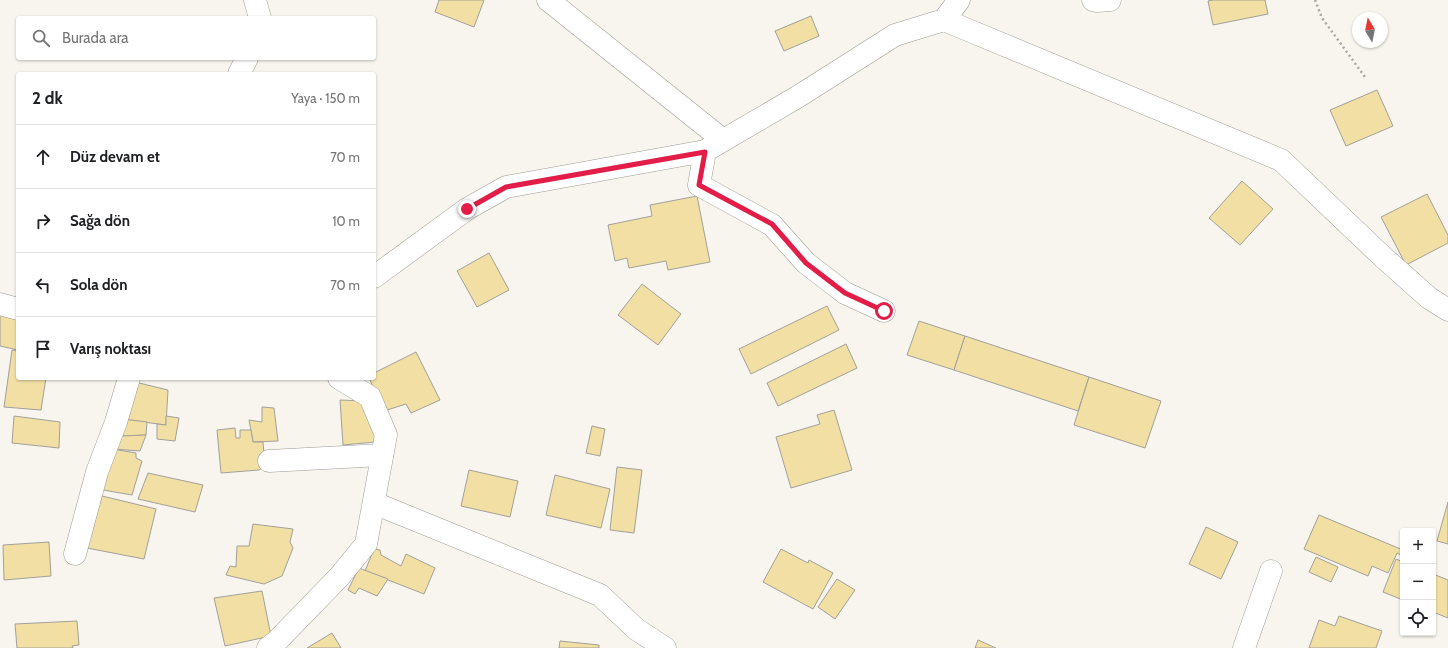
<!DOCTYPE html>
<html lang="tr">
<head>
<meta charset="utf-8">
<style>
  :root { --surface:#fff; --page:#f6f6f6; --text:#202124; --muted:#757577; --line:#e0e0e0 }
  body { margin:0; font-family:Cabin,sans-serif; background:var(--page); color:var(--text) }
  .controls { position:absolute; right:12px; bottom:12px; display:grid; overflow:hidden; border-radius:4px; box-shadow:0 1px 3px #0004 }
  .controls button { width:36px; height:36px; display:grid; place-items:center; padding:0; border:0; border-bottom:1px solid var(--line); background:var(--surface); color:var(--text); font:20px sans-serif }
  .compass { position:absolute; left:1352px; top:12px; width:36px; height:36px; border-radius:50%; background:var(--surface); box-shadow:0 1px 3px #0004; rotate:350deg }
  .stop { position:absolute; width:12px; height:12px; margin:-9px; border:3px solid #e11d48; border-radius:50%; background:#fff }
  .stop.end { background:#e11d48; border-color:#fff; box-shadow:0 1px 4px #0008 }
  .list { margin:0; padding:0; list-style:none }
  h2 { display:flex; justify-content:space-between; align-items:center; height:52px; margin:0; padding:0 16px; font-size:17px }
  h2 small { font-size:13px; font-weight:400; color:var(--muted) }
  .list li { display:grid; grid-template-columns:26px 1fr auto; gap:12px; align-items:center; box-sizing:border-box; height:64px; padding:0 16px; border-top:1px solid var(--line) }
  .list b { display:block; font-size:15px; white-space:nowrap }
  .list em { font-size:13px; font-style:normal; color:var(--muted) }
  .icon { flex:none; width:22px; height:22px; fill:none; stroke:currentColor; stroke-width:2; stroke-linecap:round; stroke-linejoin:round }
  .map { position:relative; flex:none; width:1448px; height:648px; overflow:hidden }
  .search { position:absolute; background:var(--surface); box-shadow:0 1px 3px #0004; left:16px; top:16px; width:360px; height:44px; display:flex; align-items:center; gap:10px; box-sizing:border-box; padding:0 14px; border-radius:4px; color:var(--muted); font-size:15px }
  .panel { position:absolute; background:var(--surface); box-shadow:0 1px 3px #0004; left:16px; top:72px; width:360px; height:308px; border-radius:4px }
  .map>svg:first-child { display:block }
  .building { fill:#f1dfa4; stroke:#a2a09a }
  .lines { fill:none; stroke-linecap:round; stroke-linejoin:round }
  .minor-casing { stroke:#9d9b95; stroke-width:23 }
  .path { stroke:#a9a8a2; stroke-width:2.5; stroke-dasharray:2 3; stroke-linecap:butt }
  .minor { stroke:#fff; stroke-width:22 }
  .route { stroke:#e11d48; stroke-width:5 }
</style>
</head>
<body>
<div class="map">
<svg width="1448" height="648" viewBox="0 0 1448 648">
  <rect width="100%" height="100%" fill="#f7f5ee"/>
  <!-- building -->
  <g class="building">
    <path d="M439 0H484L474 27 435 12Z"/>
    <path d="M1213 0H1265L1268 14 1213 25 1208 1Z"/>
    <path d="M811 16 819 36 784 51 775 31Z"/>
    <path d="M1377 90 1393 126 1346 146 1330 110Z"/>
    <path d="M1242 181 1273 209 1240 245 1209 218Z"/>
    <path d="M1427 194 1448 235V243L1406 265 1381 217Z"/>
    <path d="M697 196 710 262 668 270 666 261 629 268 627 258 615 261 608 225 652 216 650 205Z"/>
    <path d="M489 253 509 290 477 307 457 271Z"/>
    <path d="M642 284 681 314 658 345 618 315Z"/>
    <path d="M827 306 839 330 751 374 739 349Z"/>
    <path d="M0 314 18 317V350L0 346Z"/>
    <path d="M919 321 965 336 954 370 907 355Z"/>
    <path d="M965 336 1089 377 1078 411 954 370Z"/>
    <path d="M846 344 857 368 778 406 767 383Z"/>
    <path d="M12 350 18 351V378H46L41 410 4 407Z"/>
    <path d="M416 352 440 400 411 413 406 404 384 411 369 378H374V373Z"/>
    <path d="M1089 377 1161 401 1145 448 1074 425Z"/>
    <path d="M135 382 168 390 166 425 128 420Z"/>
    <path d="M340 400 365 401 364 412H373L375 442 343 445Z"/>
    <path d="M262 407 274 408 278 441 253 442 249 420 262 422Z"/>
    <path d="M834 410 852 470 791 488 776 437 820 424 817 415Z"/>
    <path d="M14 416 60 422 59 448 12 443Z"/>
    <path d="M166 416 179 418 175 441 157 439V424L166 425Z"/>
    <path d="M123 419 147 422 146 435 121 436Z"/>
    <path d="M592 426 605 429 600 456 586 453Z"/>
    <path d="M235 428 236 438H240V430H251L253 442H263L265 466 259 470 221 473 217 430Z"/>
    <path d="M146 435 140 451 113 449 121 436Z"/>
    <path d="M113 449 136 453V458L142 461 132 495 103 490Z"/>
    <path d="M617 467 642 470 634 533 610 530Z"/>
    <path d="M469 470 518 481 510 517 461 506Z"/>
    <path d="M148 473 203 485 195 512 138 499Z"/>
    <path d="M555 475 610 489 601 528 546 515Z"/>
    <path d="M102 496 156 509 144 559 87 548Z"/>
    <path d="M1448 502V544L1437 541Z"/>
    <path d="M1319 515 1403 550V556L1397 553 1388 573 1372 566 1368 576 1304 549Z"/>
    <path d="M253 524 293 529 290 542 293 548 282 576 264 584 226 575 230 566 236 567 237 546H249Z"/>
    <path d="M1206 527 1238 542 1221 579 1189 564Z"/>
    <path d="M49 542 51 576 4 580 3 545Z"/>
    <path d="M374 549 380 550 381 555 401 566 406 554 435 568 424 594 365 571Z"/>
    <path d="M781 549 808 563 809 560 833 573 813 609 763 582Z"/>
    <path d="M1316 557 1338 567 1331 582 1309 572Z"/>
    <path d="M1396 559 1403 562V600L1383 592Z"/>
    <path d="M359 568 388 579 377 596 359 588 355 594 348 590Z"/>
    <path d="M1433 574 1448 580V618L1433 612Z"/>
    <path d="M837 579 855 590 835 619 818 607Z"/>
    <path d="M262 591 271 636 225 646 214 598Z"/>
    <path d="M1339 616 1382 631 1376 648H1309L1319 620 1335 626Z"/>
    <path d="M77 621 79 645 72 646 73 648H17L15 624Z"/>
    <path d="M332 633 341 648H307Z"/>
    <path d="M978 640 996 648H975Z"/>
    <path d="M560 641 599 645V648H559Z"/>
  </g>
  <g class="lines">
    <!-- minor casing -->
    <g class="minor-casing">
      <g id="minor">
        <path d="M255 0 260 18"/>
        <path d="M548 0 723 140"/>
        <path d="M1093 0 1097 1 1110 0"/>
        <path d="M944 20 1281 160 1383 257 1429 298 1448 310"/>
        <path d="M239 74 247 58"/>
        <path d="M705 151 699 185 772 225 806 263 845 293 884 311"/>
        <path d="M374 277 467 209 506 187 705 151 799 96 895 35 944 20 959 0"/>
        <path d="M0 304 18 309"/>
        <path d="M269 461 382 455"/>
        <path d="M374 503 600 595 636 629 665 648"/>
        <path d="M75 554 97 472 116 422 129 378"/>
        <path d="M268 648 277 641 339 577 366 544 386 435 370 397 339 378"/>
        <path d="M1244 648 1271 571"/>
      </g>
    </g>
    <!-- path -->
    <path class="path" d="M1315 0 1322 18 1365 77"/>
    <!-- minor -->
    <use href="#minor" class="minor"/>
  </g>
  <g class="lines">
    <!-- route -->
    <path class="route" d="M467 209 506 187 705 152 699 185 772 224 806 263 845 293 884 311"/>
  </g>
</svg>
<div class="controls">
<button>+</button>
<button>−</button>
<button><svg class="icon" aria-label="locate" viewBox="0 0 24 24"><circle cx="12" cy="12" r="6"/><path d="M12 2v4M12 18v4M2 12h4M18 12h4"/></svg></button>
</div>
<svg class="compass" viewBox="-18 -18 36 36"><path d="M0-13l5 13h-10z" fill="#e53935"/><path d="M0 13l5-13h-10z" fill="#757577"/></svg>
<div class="stop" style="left:884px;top:311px"></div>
<div class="stop end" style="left:467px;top:209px"></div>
<div class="search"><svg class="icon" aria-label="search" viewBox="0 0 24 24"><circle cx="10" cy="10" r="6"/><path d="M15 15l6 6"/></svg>Burada ara</div>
<section class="panel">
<h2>2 dk<small>Yaya · 150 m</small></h2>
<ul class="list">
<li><svg class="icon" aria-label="ahead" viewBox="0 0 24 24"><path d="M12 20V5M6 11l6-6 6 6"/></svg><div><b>Düz devam et</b></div><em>70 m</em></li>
<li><svg class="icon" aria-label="right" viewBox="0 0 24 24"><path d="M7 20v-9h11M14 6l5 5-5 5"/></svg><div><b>Sağa dön</b></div><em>10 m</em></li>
<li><svg class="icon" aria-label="left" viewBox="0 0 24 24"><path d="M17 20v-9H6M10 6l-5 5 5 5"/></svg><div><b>Sola dön</b></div><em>70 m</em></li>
<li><svg class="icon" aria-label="arrive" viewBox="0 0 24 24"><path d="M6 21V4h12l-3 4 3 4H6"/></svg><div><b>Varış noktası</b></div></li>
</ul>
</section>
</div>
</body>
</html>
